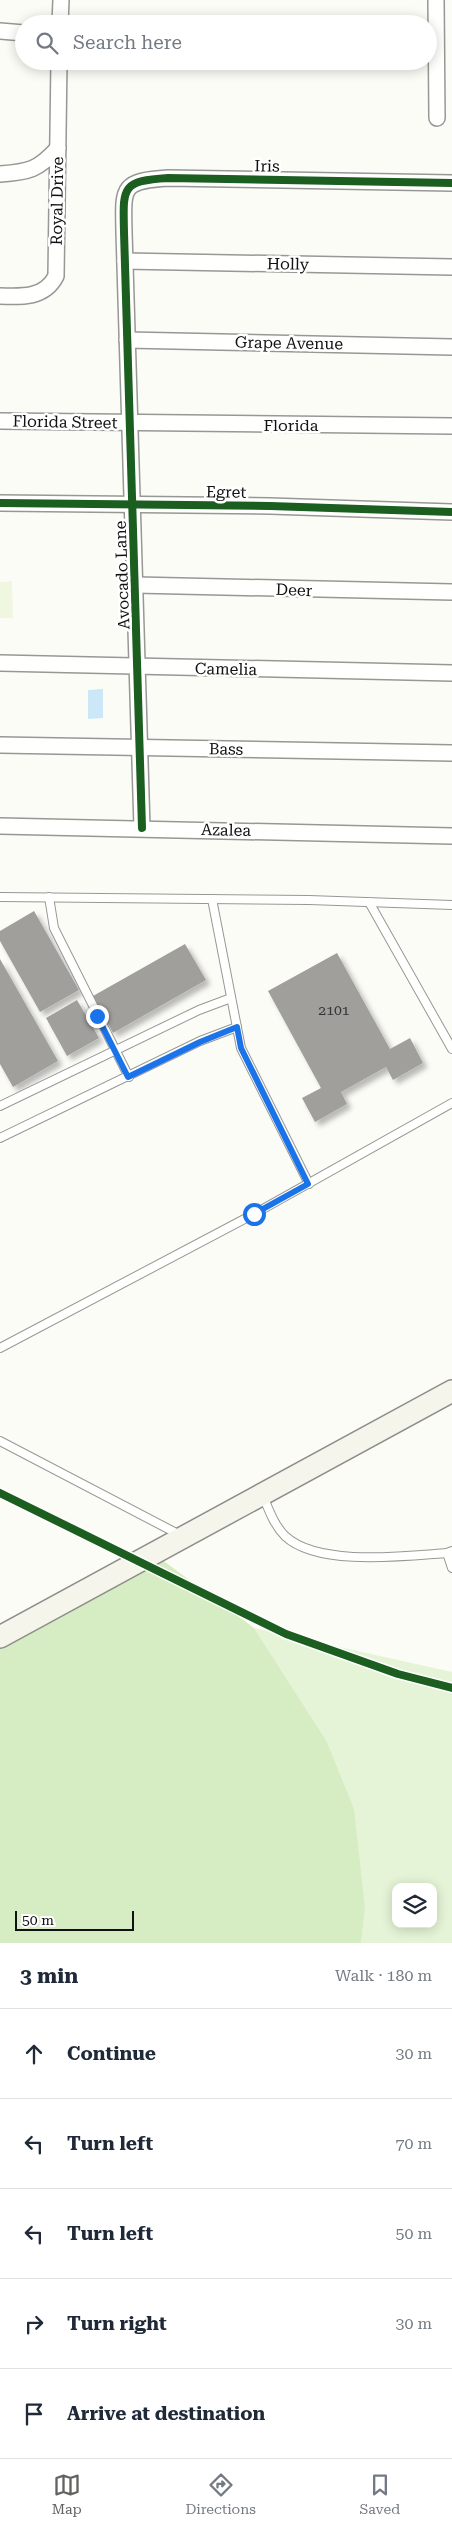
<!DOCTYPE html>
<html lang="en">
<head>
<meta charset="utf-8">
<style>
  :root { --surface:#fff; --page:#f2f2f3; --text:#1f2937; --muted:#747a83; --line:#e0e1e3; --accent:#636362 }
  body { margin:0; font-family:"Roboto Serif",serif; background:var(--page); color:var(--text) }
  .controls { position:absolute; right:15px; bottom:15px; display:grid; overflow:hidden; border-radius:10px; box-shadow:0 2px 12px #0003 }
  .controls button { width:45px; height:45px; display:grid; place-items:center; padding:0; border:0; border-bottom:1px solid var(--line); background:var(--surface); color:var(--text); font:25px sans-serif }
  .scale { position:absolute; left:15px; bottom:12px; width:119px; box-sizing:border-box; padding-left:5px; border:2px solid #111; border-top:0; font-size:14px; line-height:18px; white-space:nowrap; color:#111; -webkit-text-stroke:4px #fff; paint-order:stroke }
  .stop { position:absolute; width:15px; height:15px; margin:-11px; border:4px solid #1a73e8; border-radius:50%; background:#fff }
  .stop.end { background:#1a73e8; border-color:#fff; box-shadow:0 1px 5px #0008 }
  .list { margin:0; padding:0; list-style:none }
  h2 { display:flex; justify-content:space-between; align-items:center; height:65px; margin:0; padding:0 20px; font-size:21px }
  h2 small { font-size:16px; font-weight:400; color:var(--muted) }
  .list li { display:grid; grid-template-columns:32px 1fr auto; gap:15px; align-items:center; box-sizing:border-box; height:90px; padding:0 20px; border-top:1px solid var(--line) }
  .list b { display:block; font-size:19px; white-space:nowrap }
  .list em { font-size:16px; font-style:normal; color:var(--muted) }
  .icon { flex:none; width:28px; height:28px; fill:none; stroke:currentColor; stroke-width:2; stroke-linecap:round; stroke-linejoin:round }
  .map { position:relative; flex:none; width:452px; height:1943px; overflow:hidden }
  .search { position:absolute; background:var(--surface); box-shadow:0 2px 12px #0003; left:15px; right:15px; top:15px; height:55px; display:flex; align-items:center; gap:12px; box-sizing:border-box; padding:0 18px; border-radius:28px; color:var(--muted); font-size:19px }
  .sheet { height:515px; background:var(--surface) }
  nav { display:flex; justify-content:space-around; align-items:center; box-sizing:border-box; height:70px; border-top:1px solid var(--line); background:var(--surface); font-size:14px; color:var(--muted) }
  nav a { display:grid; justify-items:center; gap:2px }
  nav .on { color:var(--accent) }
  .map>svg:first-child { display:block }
  .green { fill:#e5f4d6; fill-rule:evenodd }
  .forest { fill:#d6ecc3 }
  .pitch { fill:#eff7e0 }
  .water { fill:#cbe7f8 }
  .building { fill:#a09f9c; filter:url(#shadow) }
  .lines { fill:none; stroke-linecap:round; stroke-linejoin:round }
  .lane-casing { stroke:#979795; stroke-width:10 }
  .street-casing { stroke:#979795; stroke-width:18 }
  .secondary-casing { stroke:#8d8d8b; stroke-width:24 }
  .lane { stroke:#fffffe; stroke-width:8 }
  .street { stroke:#fffffe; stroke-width:15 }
  .secondary { stroke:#f6f5eb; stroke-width:21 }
  .cycleway-casing { stroke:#fff; stroke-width:11 }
  .cycleway { stroke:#1b5e20; stroke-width:8 }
  .route { stroke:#1a73e8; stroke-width:6 }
  .labels { text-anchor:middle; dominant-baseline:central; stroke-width:5; stroke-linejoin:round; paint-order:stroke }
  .number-label { font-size:14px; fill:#353434 }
  .street-label { font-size:16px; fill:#111; stroke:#fff }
</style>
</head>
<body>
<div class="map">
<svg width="452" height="1943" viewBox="0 0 452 1943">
  <defs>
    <filter id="shadow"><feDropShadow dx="4.5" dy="4.5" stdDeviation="2.5" flood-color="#0004"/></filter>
  </defs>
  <rect width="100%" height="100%" fill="#fcfcf7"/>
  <!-- green -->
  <path class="green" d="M254 1628 452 1672V1943H361L365 1909 326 1740ZM396 1887H433V1924H396Z"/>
  <!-- forest -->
  <path class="forest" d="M161 1559 254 1628 326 1740 354 1809 365 1909 361 1943H0V1647Z"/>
  <!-- pitch -->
  <path class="pitch" d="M12 581 13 618H0V582Z"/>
  <!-- water -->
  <path class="water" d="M103 689V718L88 719V690Z"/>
  <!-- building -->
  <g class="building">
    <path d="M34 911 79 990 40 1012 0 941V931Z"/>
    <path d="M185 944 206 980 113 1033 93 996Z"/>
    <path d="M337 953 390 1049 410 1038 423 1063 393 1080 386 1067 341 1092 347 1104 315 1122 302 1098 321 1088 268 991Z"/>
    <path d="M0 959 58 1061 13 1087 0 1064Z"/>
    <path d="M77 1000 99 1038 67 1056 46 1018Z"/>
  </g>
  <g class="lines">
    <!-- lane casing -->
    <g class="lane-casing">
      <g id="lane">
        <path d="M0 897 309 900 452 905"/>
        <path d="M49 897 54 928 129 1077"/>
        <path d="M212 899 241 1048 309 1184"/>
        <path d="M369 902 452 1049"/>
        <path d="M0 1106 199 1010 231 998"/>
        <path d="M0 1138 200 1041 237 1027"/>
        <path d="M0 1348 254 1214 452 1103"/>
        <path d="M0 1441 180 1535"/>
        <path d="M263 1496C269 1510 274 1525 285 1536 318 1567 405 1556 447 1553L452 1551"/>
        <path d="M447 1553 452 1568"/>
      </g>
    </g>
    <!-- street casing -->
    <g class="street-casing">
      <g id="street">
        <path d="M436 0 437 118"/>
        <path d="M60 24 61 0"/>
        <path d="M0 31 24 33"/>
        <path d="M0 174C29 172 38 170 58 148"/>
        <path d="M125 261 452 267"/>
        <path d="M0 296C22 297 45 298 56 276L59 61"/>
        <path d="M127 340 452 347"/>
        <path d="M0 421 452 426"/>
        <path d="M0 503 270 506 452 512"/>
        <path d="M136 585 452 592"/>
        <path d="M0 663 452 673"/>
        <path d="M0 745 452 753"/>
        <path d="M0 826 452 836"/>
        <path d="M142 828 124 232C123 187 121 181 168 178L452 183"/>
      </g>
    </g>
    <!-- secondary casing -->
    <g class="secondary-casing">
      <path id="secondary" d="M0 1637 452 1391"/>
    </g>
    <!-- lane -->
    <use href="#lane" class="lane"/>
    <!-- street -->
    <use href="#street" class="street"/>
    <!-- secondary -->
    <use href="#secondary" class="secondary"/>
    <!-- cycleway casing -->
    <g class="cycleway-casing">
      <g id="cycleway">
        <path d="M0 503 270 506 452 512"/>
        <path d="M142 828 124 232C123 187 121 181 168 178L452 183"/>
        <path d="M0 1493 286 1634 398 1674 452 1688"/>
      </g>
    </g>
    <!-- cycleway -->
    <use href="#cycleway" class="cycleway"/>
  </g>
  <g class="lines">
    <!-- route -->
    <path class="route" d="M97 1016 128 1077 200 1042 237 1027 241 1048 308 1184 254 1214"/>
  </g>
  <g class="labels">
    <!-- number labels -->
    <g class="number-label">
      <text x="334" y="1010">2101</text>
    </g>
    <!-- street labels -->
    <g class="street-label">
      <text transform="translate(267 166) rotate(1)">Iris</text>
      <text transform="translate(57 201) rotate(-89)">Royal Drive</text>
      <text transform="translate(288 264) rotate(1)">Holly</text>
      <text transform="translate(289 343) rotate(1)">Grape Avenue</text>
      <text transform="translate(65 422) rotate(1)">Florida Street</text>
      <text x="291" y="425">Florida</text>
      <text transform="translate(226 492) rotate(1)">Egret</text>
      <text transform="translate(122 575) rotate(-92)">Avocado Lane</text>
      <text transform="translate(294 590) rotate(2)">Deer</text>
      <text transform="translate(226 669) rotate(1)">Camelia</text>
      <text transform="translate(226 749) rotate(1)">Bass</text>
      <text transform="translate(226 830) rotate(1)">Azalea</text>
    </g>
  </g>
</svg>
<div class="controls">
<button><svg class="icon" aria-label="layers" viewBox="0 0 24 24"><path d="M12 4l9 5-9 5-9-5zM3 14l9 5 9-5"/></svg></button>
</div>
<div class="scale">50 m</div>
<div class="stop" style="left:254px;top:1214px"></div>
<div class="stop end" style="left:97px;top:1016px"></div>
<div class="search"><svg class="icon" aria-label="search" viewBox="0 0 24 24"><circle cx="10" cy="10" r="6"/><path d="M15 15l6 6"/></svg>Search here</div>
</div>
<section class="sheet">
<h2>3 min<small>Walk · 180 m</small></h2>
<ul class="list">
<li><svg class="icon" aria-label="ahead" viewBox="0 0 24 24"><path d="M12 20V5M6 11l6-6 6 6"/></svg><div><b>Continue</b></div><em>30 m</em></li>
<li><svg class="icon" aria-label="left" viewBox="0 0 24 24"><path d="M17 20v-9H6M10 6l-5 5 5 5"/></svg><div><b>Turn left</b></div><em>70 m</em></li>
<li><svg class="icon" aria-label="left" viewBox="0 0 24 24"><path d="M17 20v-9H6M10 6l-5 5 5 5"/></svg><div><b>Turn left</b></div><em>50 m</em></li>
<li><svg class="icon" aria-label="right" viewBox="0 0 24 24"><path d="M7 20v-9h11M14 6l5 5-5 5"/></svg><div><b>Turn right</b></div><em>30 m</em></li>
<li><svg class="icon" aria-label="arrive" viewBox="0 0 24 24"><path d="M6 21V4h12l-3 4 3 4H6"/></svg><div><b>Arrive at destination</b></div></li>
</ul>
</section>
<nav>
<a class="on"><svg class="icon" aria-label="map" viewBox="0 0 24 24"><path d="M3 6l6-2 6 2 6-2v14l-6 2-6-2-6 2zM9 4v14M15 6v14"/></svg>Map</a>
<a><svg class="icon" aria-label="directions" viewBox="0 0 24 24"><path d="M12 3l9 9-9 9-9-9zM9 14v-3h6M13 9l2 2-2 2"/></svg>Directions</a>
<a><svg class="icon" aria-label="saved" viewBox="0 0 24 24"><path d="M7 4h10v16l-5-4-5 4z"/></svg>Saved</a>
</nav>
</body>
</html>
